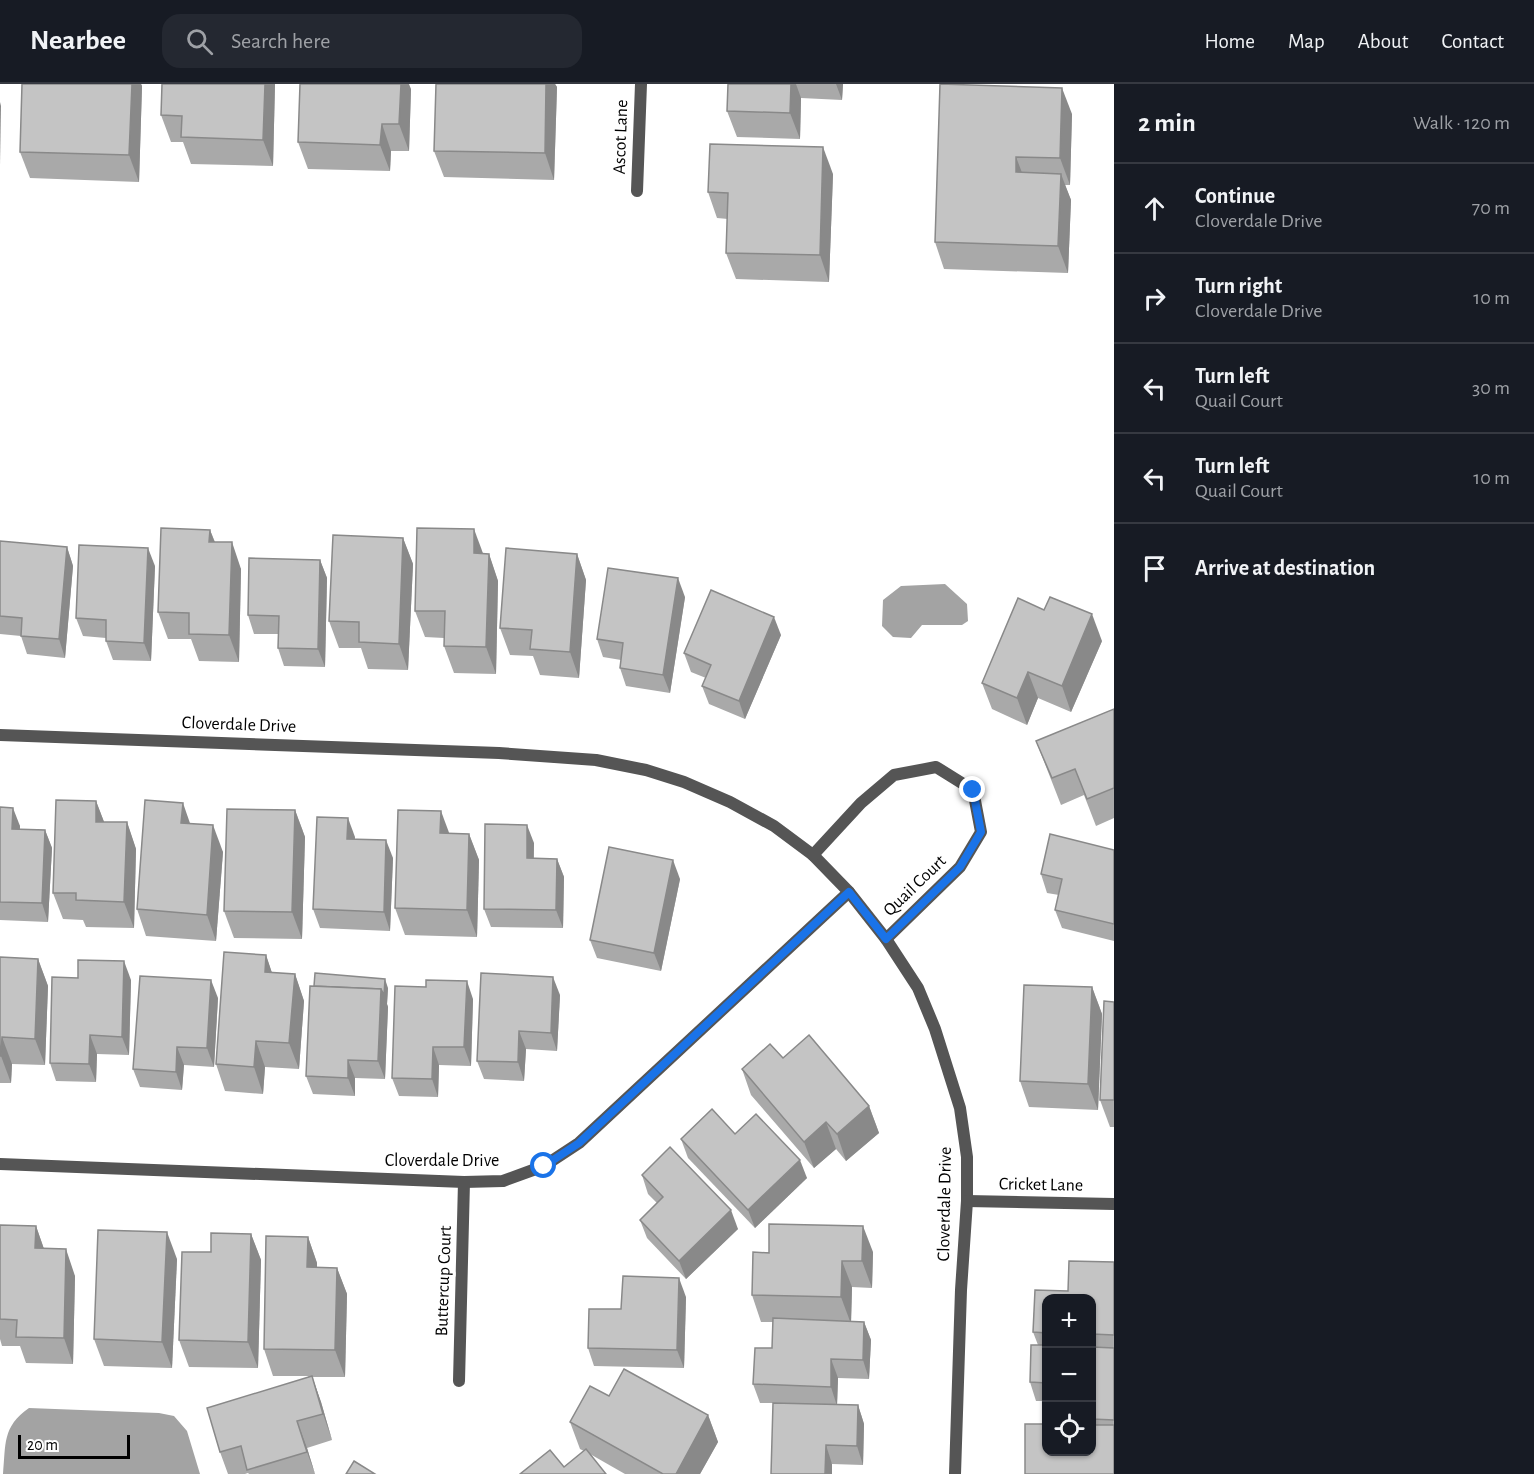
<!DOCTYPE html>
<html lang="en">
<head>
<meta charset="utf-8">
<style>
  :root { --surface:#171b24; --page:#242831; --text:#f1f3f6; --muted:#9ea1a6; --line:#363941 }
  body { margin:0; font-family:"Alegreya Sans",sans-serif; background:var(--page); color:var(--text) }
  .controls { position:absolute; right:18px; bottom:18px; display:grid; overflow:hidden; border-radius:12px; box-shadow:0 2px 4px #0004 }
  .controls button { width:54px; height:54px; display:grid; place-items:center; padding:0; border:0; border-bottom:2px solid var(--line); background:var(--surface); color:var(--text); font:30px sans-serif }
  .scale { position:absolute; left:18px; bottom:15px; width:112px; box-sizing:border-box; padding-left:6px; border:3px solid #000; border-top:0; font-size:16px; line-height:21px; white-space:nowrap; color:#000; -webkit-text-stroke:4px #fff; paint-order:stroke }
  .stop { position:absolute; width:18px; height:18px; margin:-14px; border:4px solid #1a73e8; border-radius:50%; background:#fff }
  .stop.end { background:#1a73e8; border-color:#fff; box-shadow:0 2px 6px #0008 }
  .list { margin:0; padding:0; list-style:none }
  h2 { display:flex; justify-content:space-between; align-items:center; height:78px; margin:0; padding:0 24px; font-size:26px }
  h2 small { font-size:20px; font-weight:400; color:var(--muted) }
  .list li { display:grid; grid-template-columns:39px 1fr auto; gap:18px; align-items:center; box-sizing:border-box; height:90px; padding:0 24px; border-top:2px solid var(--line) }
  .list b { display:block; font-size:22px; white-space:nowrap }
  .list p { margin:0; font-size:20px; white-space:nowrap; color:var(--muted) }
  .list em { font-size:20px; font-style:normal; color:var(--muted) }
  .icon { flex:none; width:33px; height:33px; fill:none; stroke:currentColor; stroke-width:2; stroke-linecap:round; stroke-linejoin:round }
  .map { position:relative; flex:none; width:1114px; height:1390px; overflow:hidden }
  header { display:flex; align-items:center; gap:36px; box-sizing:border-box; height:84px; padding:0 30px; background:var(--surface); border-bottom:2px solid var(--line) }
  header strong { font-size:28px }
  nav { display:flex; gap:33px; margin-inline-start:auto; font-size:21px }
  .search { width:420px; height:54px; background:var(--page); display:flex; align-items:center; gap:15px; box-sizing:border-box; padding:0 21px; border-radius:18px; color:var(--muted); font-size:22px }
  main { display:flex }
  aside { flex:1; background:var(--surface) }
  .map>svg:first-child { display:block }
  .water { fill:#a3a3a3 }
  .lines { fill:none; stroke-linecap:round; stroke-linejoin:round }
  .street { stroke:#555; stroke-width:12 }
  .wall { fill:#a9a9a9 }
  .shaded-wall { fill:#898989 }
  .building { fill:#c4c4c4; stroke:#898989; stroke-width:1.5 }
  .route { stroke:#1a73e8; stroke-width:8 }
  .labels { text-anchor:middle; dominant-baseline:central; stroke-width:6; stroke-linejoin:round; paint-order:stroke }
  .street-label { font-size:18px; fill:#000; stroke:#fff }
</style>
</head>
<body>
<header>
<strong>Nearbee</strong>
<div class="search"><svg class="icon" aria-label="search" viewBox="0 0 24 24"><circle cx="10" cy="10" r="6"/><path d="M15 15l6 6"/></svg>Search here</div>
<nav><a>Home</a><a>Map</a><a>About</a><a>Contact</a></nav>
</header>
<main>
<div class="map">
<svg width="1114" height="1390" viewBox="0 0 1114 1390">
  <rect width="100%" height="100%" fill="#fff"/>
  <!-- water -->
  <g class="water">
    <path d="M945 500 967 520 968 537 962 541H922L911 554 893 553 882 542 883 516 901 502Z"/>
    <path d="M29 1324 159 1329 174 1332 187 1347 200 1390H3C6 1360 2 1343 29 1324Z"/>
  </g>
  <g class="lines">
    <!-- street -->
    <g class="street">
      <path d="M637 107 641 0"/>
      <path d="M0 651 499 669 596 676 646 686 684 698 730 718 774 742 813 771 849 808 886 855 918 904 935 945 960 1024 967 1073V1117L961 1206 955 1390"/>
      <path d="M813 771 861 719 894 691 936 683 973 706 981 748 960 783 886 855"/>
      <path d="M0 1080 464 1098 503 1097 544 1082 579 1059 849 808"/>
      <path d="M967 1117 1114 1120"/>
      <path d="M459 1297 464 1098"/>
    </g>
  </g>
  <!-- wall -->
  <g class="wall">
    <path d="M22 0H141L142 2 139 98 30 94 20 68Z"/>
    <path d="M162 0H275L273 82 191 80 183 58H171L161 31Z"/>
    <path d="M436 0H555L557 3 554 96 444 93 434 67Z"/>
    <path d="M728 0H843L842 16 801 14 800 55 737 53 727 27Z"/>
    <path d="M940 0 1072 30 1070 101H1065L1071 116 1068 189 944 185 935 158Z"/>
    <path d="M411 5 409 67H391L390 87 308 85 298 58Z"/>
    <path d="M833 90 829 198 736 195 726 169 728 135 717 134 708 108Z"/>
    <path d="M210 446 215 458 241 485 239 578 199 577 191 555H168L158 528Z"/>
    <path d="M403 454 413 480 408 586 368 585 361 564H339L329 537Z"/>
    <path d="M0 457 67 463 73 482 65 574 27 570 21 552 0 550Z"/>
    <path d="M483 470H489L498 497 496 590 454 589 444 562V554L425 553 415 527Z"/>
    <path d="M577 470 586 496 579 594 540 591 533 572 510 571 500 544Z"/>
    <path d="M320 476 327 494 325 583 284 582 278 564V550H254L248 531Z"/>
    <path d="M155 482 151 577 113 576 106 557V554L83 552 76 534Z"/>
    <path d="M685 513 670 609 626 602 620 584 621 576 603 573 597 555Z"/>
    <path d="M781 551 745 635 709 620 702 602 706 594 691 588 684 569Z"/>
    <path d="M1102 557 1071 628 1038 614 1027 641 992 625 982 599Z"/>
    <path d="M1114 625V734L1096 742 1084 711 1061 721 1036 657Z"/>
    <path d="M96 717 104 738H127L136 765 134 844 86 843 83 836 63 835 53 809Z"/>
    <path d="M0 723 20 742V745L45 746 52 764 48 838 0 836Z"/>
    <path d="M295 726 305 753 302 855 234 854 224 827Z"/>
    <path d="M190 740 223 768 216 857 146 852 137 825Z"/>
    <path d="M449 749 469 750 479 776 477 853 405 851 395 824Z"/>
    <path d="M355 753V755L393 774 390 847 320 844 313 825Z"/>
    <path d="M534 759V774L557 775 564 793 563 844 491 843 484 825Z"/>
    <path d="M1114 766V857L1062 844 1055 826 1059 811 1047 809 1041 790Z"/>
    <path d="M680 795 661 887 597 874 590 856Z"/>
    <path d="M266 871 272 889 295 890 304 917 299 985 265 983 263 1010 225 1007 216 980Z"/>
    <path d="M0 873 38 875 48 902 45 981 12 980 11 999H0Z"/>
    <path d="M131 896 129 971 97 970 96 998 56 997 50 979Z"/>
    <path d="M1092 903 1102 930 1098 1026 1029 1023 1020 997Z"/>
    <path d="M388 904 387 920 388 923 385 995 355 994V1012L313 1010 306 992Z"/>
    <path d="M560 911 557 967 526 965 524 997 484 995 477 977Z"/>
    <path d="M218 914 214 983 184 981 182 1006 140 1003 133 985Z"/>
    <path d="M473 915 471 982 439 981 438 1013 399 1012 392 994Z"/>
    <path d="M1114 918V1043H1110L1100 1016Z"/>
    <path d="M783 974 869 1022 879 1049 846 1077 836 1065 814 1084 751 1011 742 985Z"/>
    <path d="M735 1050 807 1094 755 1144 688 1074 681 1055Z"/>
    <path d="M642 1091 738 1145 686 1195 647 1154 640 1136 657 1119 648 1110Z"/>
    <path d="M0 1141 36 1142 44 1165 75 1192 73 1280 26 1279 20 1262H2L0 1255Z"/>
    <path d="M251 1150 261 1176 258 1284 189 1283 179 1256 211 1168Z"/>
    <path d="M308 1153 317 1179V1183L337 1184 347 1210 345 1293H312L321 1318 332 1356 307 1364 315 1390H249L248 1389 245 1390H228L220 1368 309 1292H273L264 1265Z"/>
    <path d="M753 1168H873L872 1204 852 1203 851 1237 864 1238 871 1256 869 1295 838 1294 837 1321H858L864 1340 863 1381 832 1380 779 1319H760L753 1300 772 1264 773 1238H761L752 1211Z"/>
    <path d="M177 1175 172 1284 104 1282 94 1255Z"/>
    <path d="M1069 1177 1114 1178V1390H1025V1340H1047V1368H1092V1215H1047V1317H1036L1030 1298 1031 1261H1038L1033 1248 1035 1206 1068 1207Z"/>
    <path d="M686 1213 684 1284 594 1282 588 1264 621 1225Z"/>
    <path d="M609 1312 708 1331 718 1358 700 1390H625L590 1370 564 1383 584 1367 580 1365 570 1338Z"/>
  </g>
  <!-- shaded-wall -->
  <g class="shaded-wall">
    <path d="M132 0H141L142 2 139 98 129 71Z"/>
    <path d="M265 0H275L273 82 263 56Z"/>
    <path d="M401 0H409L411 5 409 67 399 40Z"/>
    <path d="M546 0H555L557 3 554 96 545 69Z"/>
    <path d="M791 0H796L801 14 800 55 790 29Z"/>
    <path d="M836 0H843L842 16Z"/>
    <path d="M1062 4 1072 30 1070 101 1060 74Z"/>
    <path d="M0 18 1 22 0 81Z"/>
    <path d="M382 40 391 67 390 87 380 61Z"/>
    <path d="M823 63 833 90 829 198 820 171Z"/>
    <path d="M1016 73 1026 99 1016 88Z"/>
    <path d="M1061 90 1071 116 1068 189 1058 162Z"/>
    <path d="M474 445 484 472 474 469Z"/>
    <path d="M210 446 220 472 209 458Z"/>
    <path d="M403 454 413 480 408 586 399 560Z"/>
    <path d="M232 458 241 485 239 578 229 551Z"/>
    <path d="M67 463 73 482 65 574 59 555Z"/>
    <path d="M148 464 155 482 151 577 144 559Z"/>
    <path d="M489 470 498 497 496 590 486 563Z"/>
    <path d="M577 470 586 496 579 594 570 568Z"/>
    <path d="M320 476 327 494 325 583 318 565Z"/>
    <path d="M678 494 685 513 670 609 663 591Z"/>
    <path d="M1092 530 1102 557 1071 628 1062 602Z"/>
    <path d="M774 533 781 551 745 635 739 617Z"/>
    <path d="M1028 588 1038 614 1027 641 1017 614Z"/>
    <path d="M96 717 106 743 96 738Z"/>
    <path d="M183 719 192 745 181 739Z"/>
    <path d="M13 724 20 742 19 763 12 745Z"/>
    <path d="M295 726 305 753 302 855 292 828Z"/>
    <path d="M441 727 451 754 440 749Z"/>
    <path d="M348 734 355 753 354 773 347 755Z"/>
    <path d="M127 738 136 765 134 844 124 818Z"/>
    <path d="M213 741 223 768 216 857 207 831Z"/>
    <path d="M527 741 534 759 533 792 527 774Z"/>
    <path d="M45 746 52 764 48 838 42 819Z"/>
    <path d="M469 750 479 776 477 853 467 826Z"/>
    <path d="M386 756 393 774 390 847 384 828Z"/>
    <path d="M557 775 564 793 563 844 556 826Z"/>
    <path d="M673 776 680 795 661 887 654 869Z"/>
    <path d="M266 871 275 898 265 888Z"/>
    <path d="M38 875 48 902 45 981 35 955Z"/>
    <path d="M124 877 131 896 129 971 122 953Z"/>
    <path d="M295 890 304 917 299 985 289 959Z"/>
    <path d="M553 893 560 911 557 967 551 949Z"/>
    <path d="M385 895 388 904 387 920 388 923 385 995 378 977 381 905Z"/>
    <path d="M211 896 218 914 214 983 207 964Z"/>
    <path d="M467 897 473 915 471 982 464 963Z"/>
    <path d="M1092 903 1102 930 1098 1026 1088 1000Z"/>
    <path d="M519 947 526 965 524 997 518 978Z"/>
    <path d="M90 951 97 970 96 998 89 980Z"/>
    <path d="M2 953 12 980 11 999 1 972Z"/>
    <path d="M256 957 265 983 263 1010 254 983Z"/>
    <path d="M177 963 184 981 182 1006 176 988Z"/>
    <path d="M433 963 439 981 438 1013 432 995Z"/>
    <path d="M348 976 355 994V1012L348 994Z"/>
    <path d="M869 1022 879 1049 846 1077 837 1050Z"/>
    <path d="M826 1038 836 1065 814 1084 804 1058Z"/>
    <path d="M800 1076 807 1094 755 1144 748 1126Z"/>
    <path d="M731 1126 738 1145 686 1195 679 1177Z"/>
    <path d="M36 1142 45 1168 35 1164Z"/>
    <path d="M863 1142 873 1168 872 1204 862 1177Z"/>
    <path d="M167 1148 177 1175 172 1284 162 1258Z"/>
    <path d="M251 1150 261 1176 258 1284 248 1258Z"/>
    <path d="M308 1153 317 1179V1210L307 1183Z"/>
    <path d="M66 1165 75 1192 73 1280 64 1254Z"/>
    <path d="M842 1177 852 1203 851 1240 841 1213Z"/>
    <path d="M337 1184 347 1210 345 1293 335 1266Z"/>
    <path d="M679 1194 686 1213 684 1284 677 1266Z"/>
    <path d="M864 1238 871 1256 869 1295 863 1276Z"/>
    <path d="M831 1275 838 1294 837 1322 831 1303Z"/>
    <path d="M312 1292 321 1318 332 1356 323 1330Z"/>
    <path d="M858 1321 864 1340 863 1381 857 1362Z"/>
    <path d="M708 1331 718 1358 700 1390H676Z"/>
    <path d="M297 1337 307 1364 315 1390 307 1368Z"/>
    <path d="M826 1361 832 1380V1390H825Z"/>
  </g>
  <!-- building -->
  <g class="building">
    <path d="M22 0H132L129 71 20 68Z"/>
    <path d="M162 0H265L263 56 181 53 182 32 161 31Z"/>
    <path d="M300 0H401L399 40H382L380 61 298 58Z"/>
    <path d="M436 0H546L545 69 434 67Z"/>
    <path d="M728 0H791L790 29 727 27Z"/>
    <path d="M940 0 1062 4 1060 74 1016 73V88L1061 90 1058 162 935 158Z"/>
    <path d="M710 60 823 63 820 171 726 169 728 109 708 108Z"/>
    <path d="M161 444 210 446 209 458H232L229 551 189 550V529L158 528Z"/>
    <path d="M417 444 474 445V469L489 470 486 563 444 562 445 527H415Z"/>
    <path d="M333 451 403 454 399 560 359 558V538L329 537Z"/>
    <path d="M0 457 67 463 59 555 21 552 22 534 0 532Z"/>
    <path d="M79 461 148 464 144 559 106 557V536L76 534Z"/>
    <path d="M506 464 577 470 570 568 530 565 532 546 500 544Z"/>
    <path d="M249 474 320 476 318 565 278 564 279 532 248 531Z"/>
    <path d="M608 484 678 494 663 591 620 584 623 559 597 555Z"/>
    <path d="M711 506 774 533 739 617 702 602 711 581 684 569Z"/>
    <path d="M1050 513 1092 530 1062 602 1028 588 1017 614 982 599 1018 514 1044 526Z"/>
    <path d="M1114 625V704L1087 715 1075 685 1052 694 1036 657Z"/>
    <path d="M56 716 96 717V738H127L124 818 76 816V809H53Z"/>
    <path d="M145 716 183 719 181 739 213 741 207 831 137 825Z"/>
    <path d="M0 723 13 724 12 745 45 746 42 819 0 818Z"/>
    <path d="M227 725 295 726 292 828 224 827Z"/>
    <path d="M398 726 441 727 440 749 469 750 467 826 395 824Z"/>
    <path d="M317 733 348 734 347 755 386 756 384 828 313 825Z"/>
    <path d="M485 740 527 741V774L557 775 556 826 484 825Z"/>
    <path d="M1050 750 1114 766V840L1055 826 1062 795 1041 790Z"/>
    <path d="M609 763 673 776 654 869 590 856Z"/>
    <path d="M224 868 266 871 265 888 295 890 289 959 256 957 254 983 216 980Z"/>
    <path d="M0 873 38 875 35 955 2 953 1 972H0Z"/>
    <path d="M78 876 124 877 122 953 90 951 89 980 50 979 52 893 78 894Z"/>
    <path d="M315 889 385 895 384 911 381 905 314 902Z"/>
    <path d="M481 889 553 893 551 949 519 947 518 978 477 977Z"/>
    <path d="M140 892 211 896 207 964 177 963 176 988 133 985Z"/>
    <path d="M426 896 467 897 464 963H433L432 995 392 994 395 902 426 903Z"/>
    <path d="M1024 901 1092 903 1088 1000 1020 997Z"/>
    <path d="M310 902 381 905 378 977 348 976V994L306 992Z"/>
    <path d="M1104 917 1114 918V1016H1100Z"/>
    <path d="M809 951 869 1022 837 1050 826 1038 804 1058 742 985 770 960 783 974Z"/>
    <path d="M712 1025 735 1050 756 1030 800 1076 748 1126 681 1055Z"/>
    <path d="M670 1063 731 1126 679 1177 640 1136 663 1113 642 1091Z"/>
    <path d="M769 1140 863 1142 862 1177H842L841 1213 752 1211 753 1168 769 1169Z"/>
    <path d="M0 1141 36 1142 35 1164 66 1165 64 1254 16 1253 17 1236 0 1235Z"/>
    <path d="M98 1146 167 1148 162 1258 94 1255Z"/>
    <path d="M211 1149 251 1150 248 1258 179 1256 182 1168H211Z"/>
    <path d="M266 1152 308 1153 307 1183 337 1184 335 1266 264 1265Z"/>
    <path d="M1069 1177 1114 1178V1251L1092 1250V1215H1047V1249L1033 1248 1035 1206 1068 1207Z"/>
    <path d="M623 1192 679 1194 677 1266 588 1264 589 1225H621Z"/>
    <path d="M773 1234 864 1238 863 1276 831 1275V1303L753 1300 755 1264H772Z"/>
    <path d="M1031 1261H1047V1299L1030 1298Z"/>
    <path d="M1092 1263 1114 1264V1336L1092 1335Z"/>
    <path d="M624 1285 708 1331 676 1390H663L570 1338 590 1302 609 1312Z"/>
    <path d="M312 1292 323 1330 297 1337 307 1368 247 1386 241 1362 220 1368 207 1324Z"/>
    <path d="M773 1319 858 1321 857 1362 826 1361 825 1390H771Z"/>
    <path d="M1025 1340H1047V1368H1092V1341H1114V1390H1025Z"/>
    <path d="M586 1365 606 1390H520L550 1366 564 1383Z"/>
    <path d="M354 1377 375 1390H346Z"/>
  </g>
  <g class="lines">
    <!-- route -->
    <path class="route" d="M544 1082 579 1059 849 808 886 855 960 783 981 748 973 706"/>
  </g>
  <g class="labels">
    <!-- street labels -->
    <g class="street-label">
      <text transform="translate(621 53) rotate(-88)">Ascot Lane</text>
      <text transform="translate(239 641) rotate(2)">Cloverdale Drive</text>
      <text transform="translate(915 802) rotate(-44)">Quail Court</text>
      <text x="442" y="1077">Cloverdale Drive</text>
      <text transform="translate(1041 1101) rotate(1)">Cricket Lane</text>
      <text transform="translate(945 1120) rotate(-89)">Cloverdale Drive</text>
      <text transform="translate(444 1197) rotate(-88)">Buttercup Court</text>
    </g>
  </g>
</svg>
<div class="controls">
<button>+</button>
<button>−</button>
<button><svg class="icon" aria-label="locate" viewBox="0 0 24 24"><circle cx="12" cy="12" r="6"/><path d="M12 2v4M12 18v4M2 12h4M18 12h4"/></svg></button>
</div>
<div class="scale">20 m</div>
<div class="stop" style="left:544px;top:1082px"></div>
<div class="stop end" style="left:973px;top:706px"></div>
</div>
<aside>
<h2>2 min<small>Walk · 120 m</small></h2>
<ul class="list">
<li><svg class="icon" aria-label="ahead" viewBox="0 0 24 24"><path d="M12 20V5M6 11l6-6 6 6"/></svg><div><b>Continue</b><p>Cloverdale Drive</p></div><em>70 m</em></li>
<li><svg class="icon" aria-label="right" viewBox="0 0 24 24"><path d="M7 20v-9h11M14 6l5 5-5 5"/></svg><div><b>Turn right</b><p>Cloverdale Drive</p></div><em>10 m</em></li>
<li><svg class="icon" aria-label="left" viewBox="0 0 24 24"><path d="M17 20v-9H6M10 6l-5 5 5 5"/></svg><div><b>Turn left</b><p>Quail Court</p></div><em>30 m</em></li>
<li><svg class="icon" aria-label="left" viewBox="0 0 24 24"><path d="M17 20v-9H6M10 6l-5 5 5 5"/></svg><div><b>Turn left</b><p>Quail Court</p></div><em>10 m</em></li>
<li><svg class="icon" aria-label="arrive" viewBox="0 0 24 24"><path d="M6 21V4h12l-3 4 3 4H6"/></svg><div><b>Arrive at destination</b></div></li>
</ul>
</aside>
</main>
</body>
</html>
